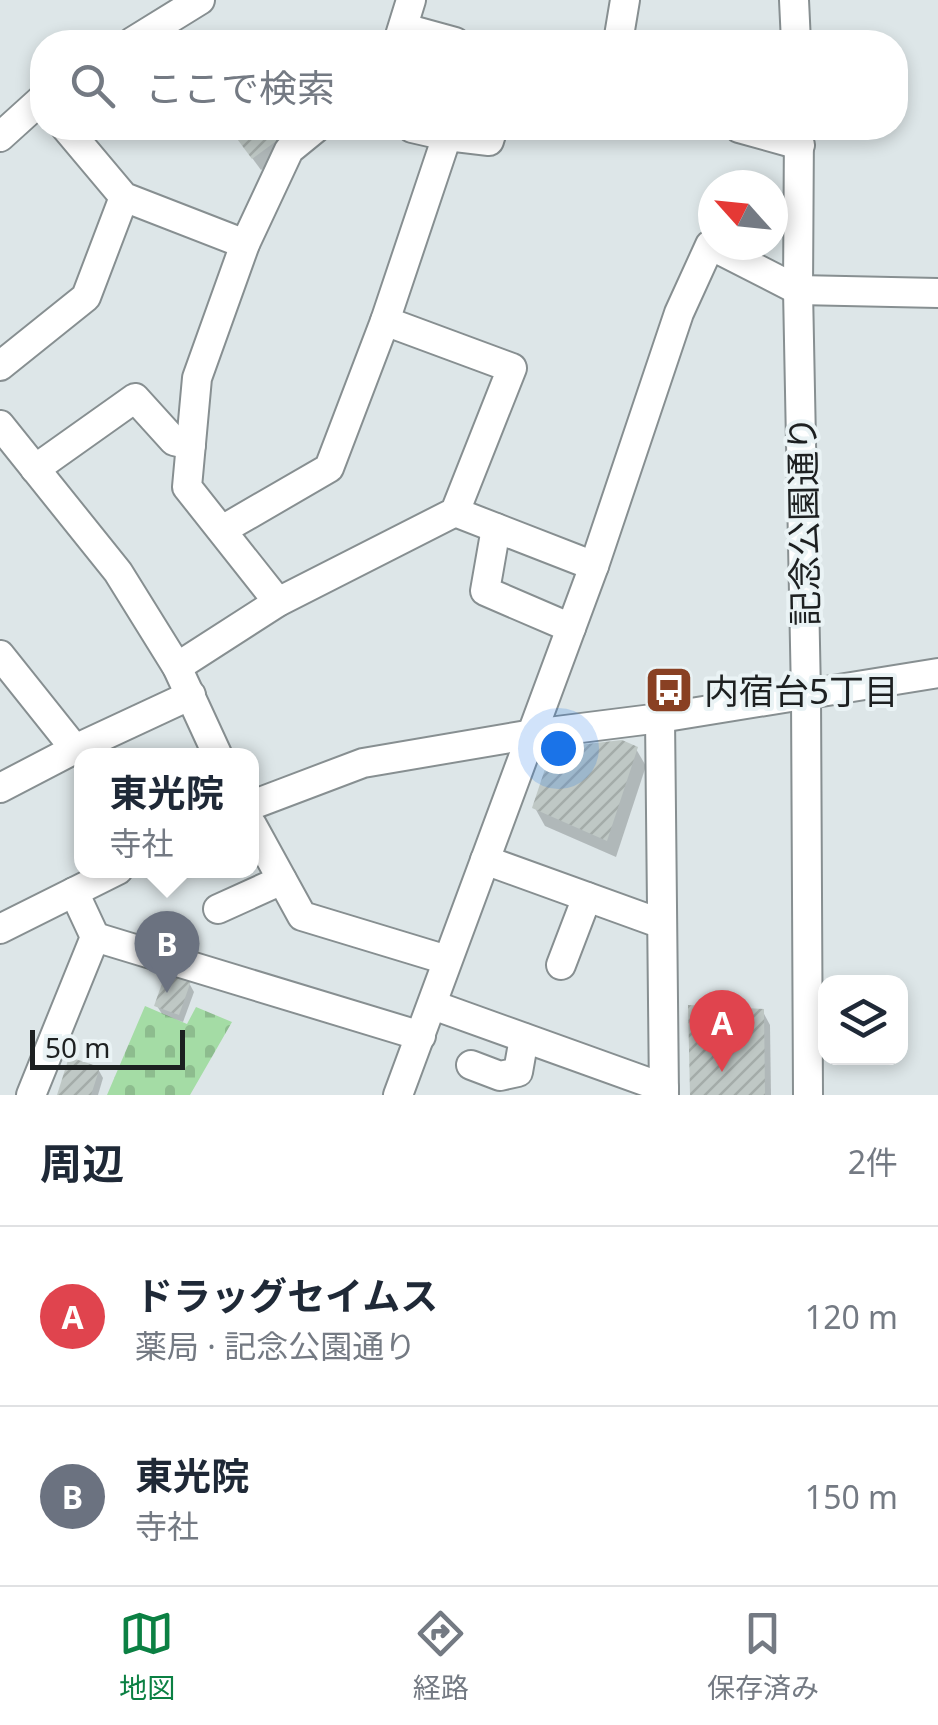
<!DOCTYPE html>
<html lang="ja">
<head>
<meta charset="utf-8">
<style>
  :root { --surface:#fff; --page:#f6f6f7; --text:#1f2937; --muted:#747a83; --line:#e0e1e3; --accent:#0b8043 }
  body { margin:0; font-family:"Noto Sans","Noto Sans JP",sans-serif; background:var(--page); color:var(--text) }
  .controls { position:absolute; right:30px; bottom:30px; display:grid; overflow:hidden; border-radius:20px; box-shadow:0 5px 15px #0003 }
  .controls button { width:90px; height:90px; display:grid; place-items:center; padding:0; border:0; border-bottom:2px solid var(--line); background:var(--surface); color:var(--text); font:50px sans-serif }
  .compass { position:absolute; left:698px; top:170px; width:90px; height:90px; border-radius:50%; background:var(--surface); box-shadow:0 5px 15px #0003; rotate:297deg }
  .scale { position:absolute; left:30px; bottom:25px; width:155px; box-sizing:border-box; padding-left:10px; border:5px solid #1d2021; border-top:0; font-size:28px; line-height:35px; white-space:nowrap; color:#1d2021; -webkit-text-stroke:8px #eaf3f5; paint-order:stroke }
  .you { position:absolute; left:558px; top:748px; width:35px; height:35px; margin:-25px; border:8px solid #fff; border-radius:50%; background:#1a73e8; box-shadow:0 0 0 15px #1a73e833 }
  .badge { display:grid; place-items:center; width:65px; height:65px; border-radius:50%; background:var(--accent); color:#fff; font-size:32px; font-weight:700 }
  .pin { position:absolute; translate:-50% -82px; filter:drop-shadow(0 2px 5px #0008) }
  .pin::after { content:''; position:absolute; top:52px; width:35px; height:30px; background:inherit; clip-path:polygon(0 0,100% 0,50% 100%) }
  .popup { position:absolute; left:74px; top:748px; width:185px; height:130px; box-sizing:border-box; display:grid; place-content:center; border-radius:20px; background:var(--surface); filter:drop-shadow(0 2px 8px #0005); font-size:32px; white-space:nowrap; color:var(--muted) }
  .popup b { font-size:38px; color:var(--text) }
  .popup::after { content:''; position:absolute; left:50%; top:100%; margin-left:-20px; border:20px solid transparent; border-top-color:var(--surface) }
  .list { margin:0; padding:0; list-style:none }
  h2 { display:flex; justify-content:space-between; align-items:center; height:130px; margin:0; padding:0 40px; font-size:42px }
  h2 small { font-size:32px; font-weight:400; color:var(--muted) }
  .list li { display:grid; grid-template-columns:65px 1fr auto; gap:30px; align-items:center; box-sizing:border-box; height:180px; padding:0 40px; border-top:2px solid var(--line) }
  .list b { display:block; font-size:38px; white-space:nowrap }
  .list p { margin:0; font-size:32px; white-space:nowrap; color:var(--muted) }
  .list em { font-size:32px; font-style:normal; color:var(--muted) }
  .icon { flex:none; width:55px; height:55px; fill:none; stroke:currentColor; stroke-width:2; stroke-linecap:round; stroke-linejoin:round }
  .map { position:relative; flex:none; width:938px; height:1095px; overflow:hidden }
  .search { position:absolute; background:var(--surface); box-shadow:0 5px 15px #0003; left:30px; right:30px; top:30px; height:110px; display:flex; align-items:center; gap:25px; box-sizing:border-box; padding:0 35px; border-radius:40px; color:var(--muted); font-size:38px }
  .sheet { height:490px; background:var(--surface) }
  nav { display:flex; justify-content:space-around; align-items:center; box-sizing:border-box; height:140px; border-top:2px solid var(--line); background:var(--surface); font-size:28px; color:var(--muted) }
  nav a { display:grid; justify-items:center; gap:5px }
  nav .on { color:var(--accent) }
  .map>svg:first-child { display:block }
  .cemetery { fill:url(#cemetery-stones) }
  .shadow { fill:#0003 }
  .building { fill:url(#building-hatch) }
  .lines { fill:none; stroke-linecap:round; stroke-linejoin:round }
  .minor-casing { stroke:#878f91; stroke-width:32 }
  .minor { stroke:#fff; stroke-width:28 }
  .labels { text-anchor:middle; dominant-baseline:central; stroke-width:8; stroke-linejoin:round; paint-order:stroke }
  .street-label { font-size:35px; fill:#1d2021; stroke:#eaf3f5 }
  .poi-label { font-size:35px; fill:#1d2021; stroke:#eaf3f5; text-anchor:start }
</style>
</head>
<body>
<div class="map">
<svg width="938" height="1095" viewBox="0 0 938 1095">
  <defs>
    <pattern id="cemetery-stones" width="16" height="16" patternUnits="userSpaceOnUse" patternTransform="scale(2.5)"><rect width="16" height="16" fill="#a4dca5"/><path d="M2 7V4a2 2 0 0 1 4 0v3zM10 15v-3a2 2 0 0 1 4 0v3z" fill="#8dbc8e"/></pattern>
    <pattern id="building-hatch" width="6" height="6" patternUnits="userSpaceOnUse" patternTransform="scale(2.5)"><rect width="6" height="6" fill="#bfc8c5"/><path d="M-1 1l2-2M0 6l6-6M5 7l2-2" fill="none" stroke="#a4aca9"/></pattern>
  </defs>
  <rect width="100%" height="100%" fill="#dde6e8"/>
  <!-- cemetery -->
  <path class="cemetery" d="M145 1006 187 1024 196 1007 232 1022 190 1095H107Z"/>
  <!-- shadow -->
  <g class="shadow">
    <path d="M230 128H268L284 154 261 170Z"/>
    <path d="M636 749 646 766 616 857 545 826 535 808Z"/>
    <path d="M189 983 194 992 183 1022 162 1014 157 1006Z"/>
    <path d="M763 1012 770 1025 771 1095H693Z"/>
    <path d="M98 1069 103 1078 98 1095H60Z"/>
  </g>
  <!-- building -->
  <g class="building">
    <path d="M229 128H271L279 139 252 159Z"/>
    <path d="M622 740 638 747 607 841 532 808 552 748Z"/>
    <path d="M166 972 191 981 179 1015 154 1006Z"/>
    <path d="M688 1005 764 1009 765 1095H690Z"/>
    <path d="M69 1057 100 1067 91 1095H57Z"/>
  </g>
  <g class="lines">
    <!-- minor casing -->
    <g class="minor-casing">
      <g id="minor">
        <path d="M794 0 796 42"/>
        <path d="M404 28 455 42"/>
        <path d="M132 42 200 0"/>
        <path d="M398 42 411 0"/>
        <path d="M618 42 625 0"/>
        <path d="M66 128 124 197 245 244"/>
        <path d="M412 128 447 136 489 141 493 128"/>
        <path d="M739 128 800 145"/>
        <path d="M799 128 798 290 806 695 808 1095"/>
        <path d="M0 137 42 99"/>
        <path d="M0 366 86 297 124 197"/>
        <path d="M0 425 118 572 177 667 218 756"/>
        <path d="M35 469 135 398 174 441 191 445"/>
        <path d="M455 512 594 566"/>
        <path d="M496 528 485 591 571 628"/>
        <path d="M222 530 329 468 385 321 447 136"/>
        <path d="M278 602 187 487 197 378 245 244 289 150 316 128"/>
        <path d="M0 655 75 749"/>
        <path d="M177 667 278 602 455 512 512 368 385 321"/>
        <path d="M660 718 664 1095"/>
        <path d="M0 788 75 749 191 695"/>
        <path d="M252 805 363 763 533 734 660 718 938 673"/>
        <path d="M252 825 302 916 447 960"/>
        <path d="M485 860 662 924"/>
        <path d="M218 909 282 880"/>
        <path d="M0 929 118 870"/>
        <path d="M95 937 421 1036"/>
        <path d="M561 965 587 897"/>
        <path d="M433 1005 664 1088"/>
        <path d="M471 1065 500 1076 518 1072 524 1038"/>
        <path d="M31 1095 95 937 74 892"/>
        <path d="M398 1095 594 566 679 313 710 245 798 290 938 293"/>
      </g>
    </g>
    <!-- minor -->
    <use href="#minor" class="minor"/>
  </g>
  <!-- icons -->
  <defs>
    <g id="bus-square" transform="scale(2.5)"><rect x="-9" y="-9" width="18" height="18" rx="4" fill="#894023" stroke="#eaf3f5"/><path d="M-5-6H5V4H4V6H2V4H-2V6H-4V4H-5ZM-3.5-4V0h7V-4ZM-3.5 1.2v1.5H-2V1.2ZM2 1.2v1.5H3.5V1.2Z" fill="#fff"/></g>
  </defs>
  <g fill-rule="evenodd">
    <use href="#bus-square" x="669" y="690"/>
  </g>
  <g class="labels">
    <!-- street labels -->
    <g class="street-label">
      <text transform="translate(803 521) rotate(-91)">記念公園通り</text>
    </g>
    <!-- poi labels -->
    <g class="poi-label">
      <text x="704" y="690">内宿台5丁目</text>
    </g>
  </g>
</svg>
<div class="controls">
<button><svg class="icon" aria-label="layers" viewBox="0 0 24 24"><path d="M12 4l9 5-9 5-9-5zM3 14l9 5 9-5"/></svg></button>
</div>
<svg class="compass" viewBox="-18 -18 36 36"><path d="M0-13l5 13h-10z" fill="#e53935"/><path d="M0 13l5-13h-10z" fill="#747a83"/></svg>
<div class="scale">50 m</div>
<div class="you"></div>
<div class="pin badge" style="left:722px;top:1072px;background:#e0444e">A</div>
<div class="pin badge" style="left:167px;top:993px;background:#6b7280">B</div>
<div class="popup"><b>東光院</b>寺社</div>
<div class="search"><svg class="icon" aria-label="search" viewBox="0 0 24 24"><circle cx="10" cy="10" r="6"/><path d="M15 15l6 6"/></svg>ここで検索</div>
</div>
<section class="sheet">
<h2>周辺<small>2件</small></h2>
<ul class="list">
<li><span class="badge" style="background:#e0444e">A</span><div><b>ドラッグセイムス</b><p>薬局 · 記念公園通り</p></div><em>120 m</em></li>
<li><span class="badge" style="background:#6b7280">B</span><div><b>東光院</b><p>寺社</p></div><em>150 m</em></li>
</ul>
</section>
<nav>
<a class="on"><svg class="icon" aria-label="map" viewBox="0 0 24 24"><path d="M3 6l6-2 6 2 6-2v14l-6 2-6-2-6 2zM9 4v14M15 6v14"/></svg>地図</a>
<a><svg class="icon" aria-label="directions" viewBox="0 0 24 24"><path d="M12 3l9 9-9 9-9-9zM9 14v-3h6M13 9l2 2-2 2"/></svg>経路</a>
<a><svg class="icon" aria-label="saved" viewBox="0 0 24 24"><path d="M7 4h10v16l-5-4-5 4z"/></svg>保存済み</a>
</nav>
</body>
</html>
